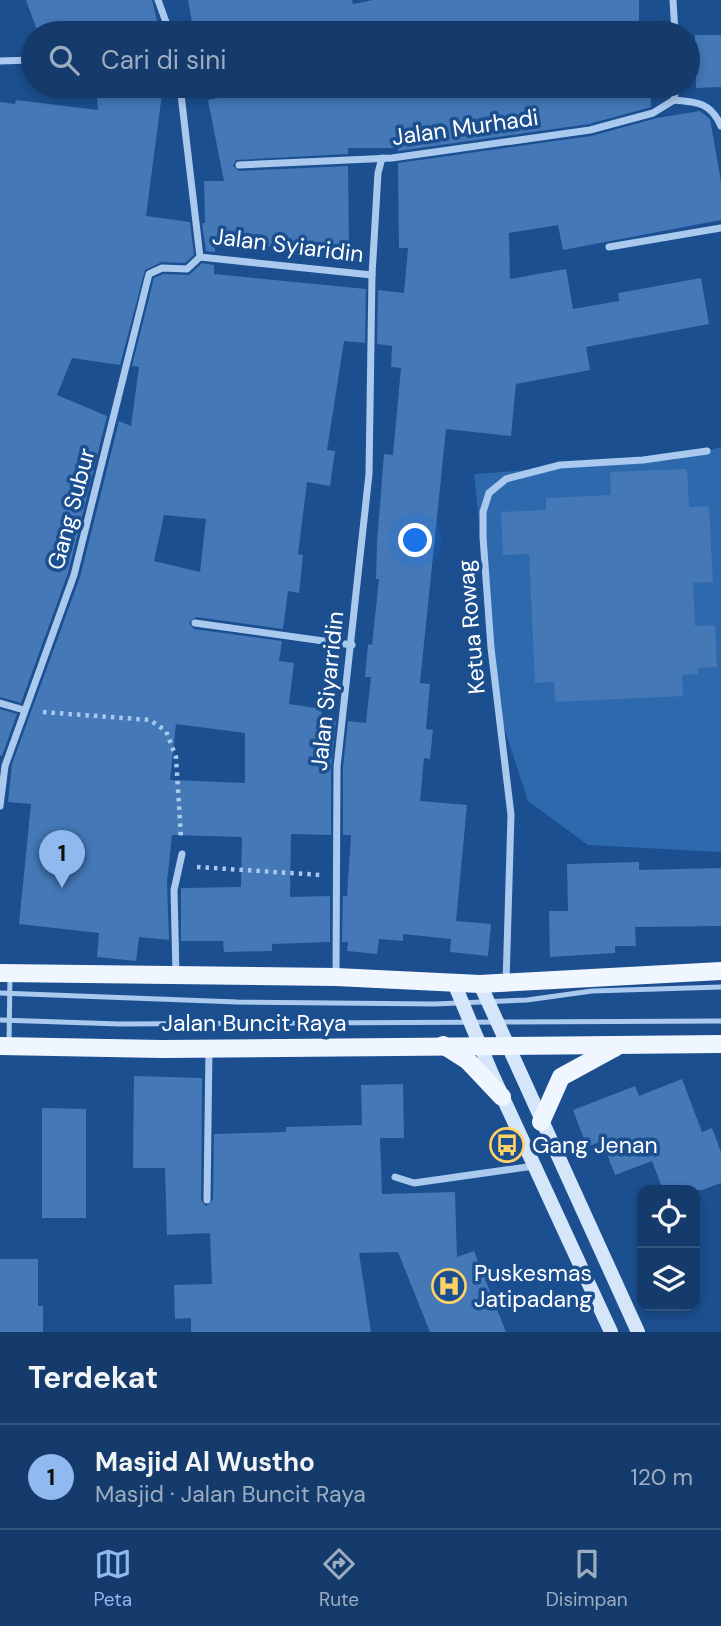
<!DOCTYPE html>
<html lang="id">
<head>
<meta charset="utf-8">
<style>
  :root { --surface:#143b6b; --page:#1d4271; --text:#f1f3f6; --muted:#9dadc1; --line:#33557e; --accent:#90b9f0 }
  body { margin:0; font-family:"DM Sans",sans-serif; background:var(--page); color:var(--text) }
  .controls { position:absolute; right:21px; bottom:21px; display:grid; overflow:hidden; border-radius:14px; box-shadow:0 4px 10px #0003 }
  .controls button { width:63px; height:63px; display:grid; place-items:center; padding:0; border:0; border-bottom:2px solid var(--line); background:var(--surface); color:var(--text); font:35px sans-serif }
  .you { position:absolute; left:416px; top:541px; width:24px; height:24px; margin:-18px; border:5px solid #fff; border-radius:50%; background:#1a73e8; box-shadow:0 0 0 10px #1a73e833 }
  .badge { display:grid; place-items:center; width:46px; height:46px; border-radius:50%; background:var(--accent); color:#111; font-size:23px; font-weight:700 }
  .pin { position:absolute; translate:-50% -58px; filter:drop-shadow(0 2px 4px #0008) }
  .pin::after { content:''; position:absolute; top:37px; width:24px; height:21px; background:inherit; clip-path:polygon(0 0,100% 0,50% 100%) }
  .list { margin:0; padding:0; list-style:none }
  h2 { display:flex; justify-content:space-between; align-items:center; height:91px; margin:0; padding:0 28px; font-size:30px }
  h2 small { font-size:23px; font-weight:400; color:var(--muted) }
  .list li { display:grid; grid-template-columns:46px 1fr auto; gap:21px; align-items:center; box-sizing:border-box; height:105px; padding:0 28px; border-top:2px solid var(--line) }
  .list b { display:block; font-size:26px; white-space:nowrap }
  .list p { margin:0; font-size:23px; white-space:nowrap; color:var(--muted) }
  .list em { font-size:23px; font-style:normal; color:var(--muted) }
  .icon { flex:none; width:38px; height:38px; fill:none; stroke:currentColor; stroke-width:2; stroke-linecap:round; stroke-linejoin:round }
  .map { position:relative; flex:none; width:721px; height:1332px; overflow:hidden }
  .search { position:absolute; background:var(--surface); box-shadow:0 4px 10px #0003; left:21px; right:21px; top:21px; height:77px; display:flex; align-items:center; gap:18px; box-sizing:border-box; padding:0 24px; border-radius:38px; color:var(--muted); font-size:26px }
  .sheet { height:196px; background:var(--surface) }
  nav { display:flex; justify-content:space-around; align-items:center; box-sizing:border-box; height:98px; border-top:2px solid var(--line); background:var(--surface); font-size:19px; color:var(--muted) }
  nav a { display:grid; justify-items:center; gap:4px }
  nav .on { color:var(--accent) }
  .map>svg:first-child { display:block }
  .green { fill:#2e69ad }
  .building { fill:#4478b7; fill-rule:evenodd }
  .lines { fill:none; stroke-linecap:round; stroke-linejoin:round }
  .path { stroke:#a9c9ee; stroke-width:4.5; stroke-dasharray:3.5 5; stroke-linecap:butt }
  .lane { stroke:#a9c9ee; stroke-width:5 }
  .street { stroke:#a9c9ee; stroke-width:7 }
  .secondary { stroke:#d6e6fa; stroke-width:14 }
  .primary { stroke:#f0f6ff; stroke-width:18 }
  .labels { text-anchor:middle; dominant-baseline:central; stroke-width:7; stroke-linejoin:round; paint-order:stroke }
  .street-label { font-size:23px; fill:#fff; stroke:#1b4f8f }
  .poi-label { font-size:23px; fill:#fff; stroke:#1b4f8f; text-anchor:start }
</style>
</head>
<body>
<div class="map">
<svg width="721" height="1332" viewBox="0 0 721 1332">
  <rect width="100%" height="100%" fill="#1b4f8f"/>
  <!-- green -->
  <path class="green" d="M721 447V852L588 845 528 801 501 718 474 474 672 460Z"/>
  <!-- building -->
  <g class="building">
    <path d="M26 0H152L160 33H38Z"/>
    <path d="M188 0H352L353 4 373 0H639V33H194Z"/>
    <path d="M695 35H721V87L696 88Z"/>
    <path d="M96 86H163L146 216 190 222 194 255 185 263 162 262 145 270 120 365 72 358 57 395 107 416 68 573 21 703 0 697V102L15 104 16 100 98 110Z"/>
    <path d="M257 86H650L651 107 589 124 398 151V148H348V154L236 160 233 166 239 171 348 166 349 246 215 247V252L206 251 202 223H205L204 181H224L208 100 258 90Z"/>
    <path d="M700 111 710 119 721 181V220L563 250 558 225 509 233 510 279 566 269 573 309 619 301 618 293 701 278 709 324 586 347 590 370 516 384 511 436 446 429 420 683 430 684 426 729 433 730 430 759 424 758 420 801 467 805 456 921 491 924 488 956 450 952 451 939 403 934V941L379 939 377 954 347 951 348 942H342L343 896H347L351 835H343V767L348 721 366 723 371 677H365L368 644 372 645 379 579H376L377 542 384 454 393 455 401 368 391 367 392 346 377 344 378 290 404 293 408 248H399L398 163 591 136 657 118Z"/>
    <path d="M202 263 214 265V274L366 289 365 343 344 341 327 450 335 451 330 486 307 482 298 554 303 555 299 593 288 591 283 629 196 617 189 623 194 629 282 641 279 661 294 663 289 704 322 709 321 719 336 720 331 767V835L291 834 290 897 330 896V942L272 944V951L224 952 223 941H181V888L241 887 242 837 172 835 167 882 169 940 139 937 136 961 97 957 99 933 19 924 31 804 8 802 12 764 80 577 119 421 131 426 139 367 132 366 154 278 163 274 189 275ZM164 515 206 519 200 572 154 561ZM176 724 245 733V783L170 780Z"/>
    <path d="M687 469 689 507 709 506 713 582 693 583 695 626 715 625 717 667 698 668V674L682 675 683 696 555 702 554 682 535 683 529 554 503 555 501 512 546 510V498L611 495 610 472Z"/>
    <path d="M0 709 17 714 2 756H0Z"/>
    <path d="M639 862V870L721 868V926L635 927 636 946H615V953L550 957 549 911H568L567 864Z"/>
    <path d="M134 1076 202 1078 201 1200 206 1206 213 1200 214 1134 286 1132V1127L362 1125 361 1085 403 1084 404 1138H380L382 1194 455 1192 457 1257 474 1251 506 1332H430L398 1252 359 1253 371 1332H191V1318L175 1319 174 1285 212 1284 210 1233 167 1235 165 1168H133Z"/>
    <path d="M682 1079 702 1132 712 1128 721 1152V1183L702 1190H663L652 1161 615 1175 602 1141 587 1147 573 1110 635 1086 639 1096Z"/>
    <path d="M42 1108 86 1109V1218H42Z"/>
    <path d="M0 1259H38V1306H43V1332H0Z"/>
  </g>
  <g class="lines">
    <!-- path -->
    <g class="path">
      <path d="M43 712 150 720 166 731 176 757 181 838"/>
      <path d="M197 867 321 875"/>
    </g>
    <!-- lane -->
    <g class="lane">
      <path d="M0 993 237 1002 435 1004 527 1000 592 991 721 987"/>
      <path d="M0 1020 120 1024 721 1021"/>
      <path d="M9 1044 10 976"/>
    </g>
    <!-- street -->
    <g class="street">
      <path d="M158 0 170 33"/>
      <path d="M673 0 675 33"/>
      <path d="M0 61 33 60"/>
      <path d="M180 86 200 257 372 275"/>
      <path d="M674 100C698 102 711 103 721 126"/>
      <path d="M674 100 676 86"/>
      <path d="M239 165 392 158 590 130 653 113 674 100"/>
      <path d="M609 247 721 228"/>
      <path d="M195 623 352 645"/>
      <path d="M0 703 24 710"/>
      <path d="M0 806 5 766 74 575 149 274 162 268 187 269 200 257"/>
      <path d="M176 975 174 890 182 854"/>
      <path d="M336 977 337 767 369 474 372 275 378 173 382 158"/>
      <path d="M506 983 511 815 491 648 483 537V512L489 493 506 479 560 465 643 460 707 451"/>
      <path d="M395 1177 414 1183 534 1166"/>
      <path d="M207 1200 209 1048"/>
    </g>
    <!-- secondary -->
    <g class="secondary">
      <path d="M454 983 492 1074 611 1332"/>
      <path d="M480 984 638 1332"/>
    </g>
    <!-- primary -->
    <g class="primary">
      <path d="M0 973 336 977 480 984 721 971"/>
      <path d="M443 1045 468 1061 502 1097"/>
      <path d="M0 1046 162 1049 721 1044"/>
      <path d="M541 1122 561 1077 616 1047"/>
    </g>
  </g>
  <!-- icons -->
  <defs>
    <g id="bus-ring" transform="scale(1.75)"><circle r="9.5" fill="#1b4f8f" stroke="#ffd166" stroke-width="1.5"/><path d="M-5-6H5V4H4V6H2V4H-2V6H-4V4H-5ZM-3.5-4V0h7V-4ZM-3.5 1.2v1.5H-2V1.2ZM2 1.2v1.5H3.5V1.2Z" fill="#ffd166"/></g>
    <g id="hospital-ring" transform="scale(1.75)"><circle r="9.5" fill="#1b4f8f" stroke="#ffd166" stroke-width="1.5"/><path d="M-5-5h3v3.5h4V-5h3V5h-3V1.5h-4V5h-3Z" fill="#ffd166"/></g>
  </defs>
  <g fill-rule="evenodd">
    <use href="#bus-ring" x="507" y="1145"/>
    <use href="#hospital-ring" x="449" y="1286"/>
  </g>
  <g class="labels">
    <!-- street labels -->
    <g class="street-label">
      <text transform="translate(465 127) rotate(-8)">Jalan Murhadi</text>
      <text transform="translate(288 245) rotate(7)">Jalan Syiaridin</text>
      <text transform="translate(71 509) rotate(-75)">Gang Subur</text>
      <text transform="translate(471 627) rotate(-95)">Ketua Rowag</text>
      <text transform="translate(327 691) rotate(-84)">Jalan Siyarridin</text>
      <text x="254" y="1023">Jalan Buncit Raya</text>
    </g>
    <!-- poi labels -->
    <g class="poi-label">
      <text x="532" y="1145">Gang Jenan</text>
      <text x="474" y="1273">Puskesmas<tspan x="474" dy="26">Jatipadang</tspan></text>
    </g>
  </g>
</svg>
<div class="controls">
<button><svg class="icon" aria-label="locate" viewBox="0 0 24 24"><circle cx="12" cy="12" r="6"/><path d="M12 2v4M12 18v4M2 12h4M18 12h4"/></svg></button>
<button><svg class="icon" aria-label="layers" viewBox="0 0 24 24"><path d="M12 4l9 5-9 5-9-5zM3 14l9 5 9-5"/></svg></button>
</div>
<div class="you"></div>
<div class="pin badge" style="left:62px;top:888px">1</div>
<div class="search"><svg class="icon" aria-label="search" viewBox="0 0 24 24"><circle cx="10" cy="10" r="6"/><path d="M15 15l6 6"/></svg>Cari di sini</div>
</div>
<section class="sheet">
<h2>Terdekat<small></small></h2>
<ul class="list">
<li><span class="badge">1</span><div><b>Masjid Al Wustho</b><p>Masjid · Jalan Buncit Raya</p></div><em>120 m</em></li>
</ul>
</section>
<nav>
<a class="on"><svg class="icon" aria-label="map" viewBox="0 0 24 24"><path d="M3 6l6-2 6 2 6-2v14l-6 2-6-2-6 2zM9 4v14M15 6v14"/></svg>Peta</a>
<a><svg class="icon" aria-label="directions" viewBox="0 0 24 24"><path d="M12 3l9 9-9 9-9-9zM9 14v-3h6M13 9l2 2-2 2"/></svg>Rute</a>
<a><svg class="icon" aria-label="saved" viewBox="0 0 24 24"><path d="M7 4h10v16l-5-4-5 4z"/></svg>Disimpan</a>
</nav>
</body>
</html>
